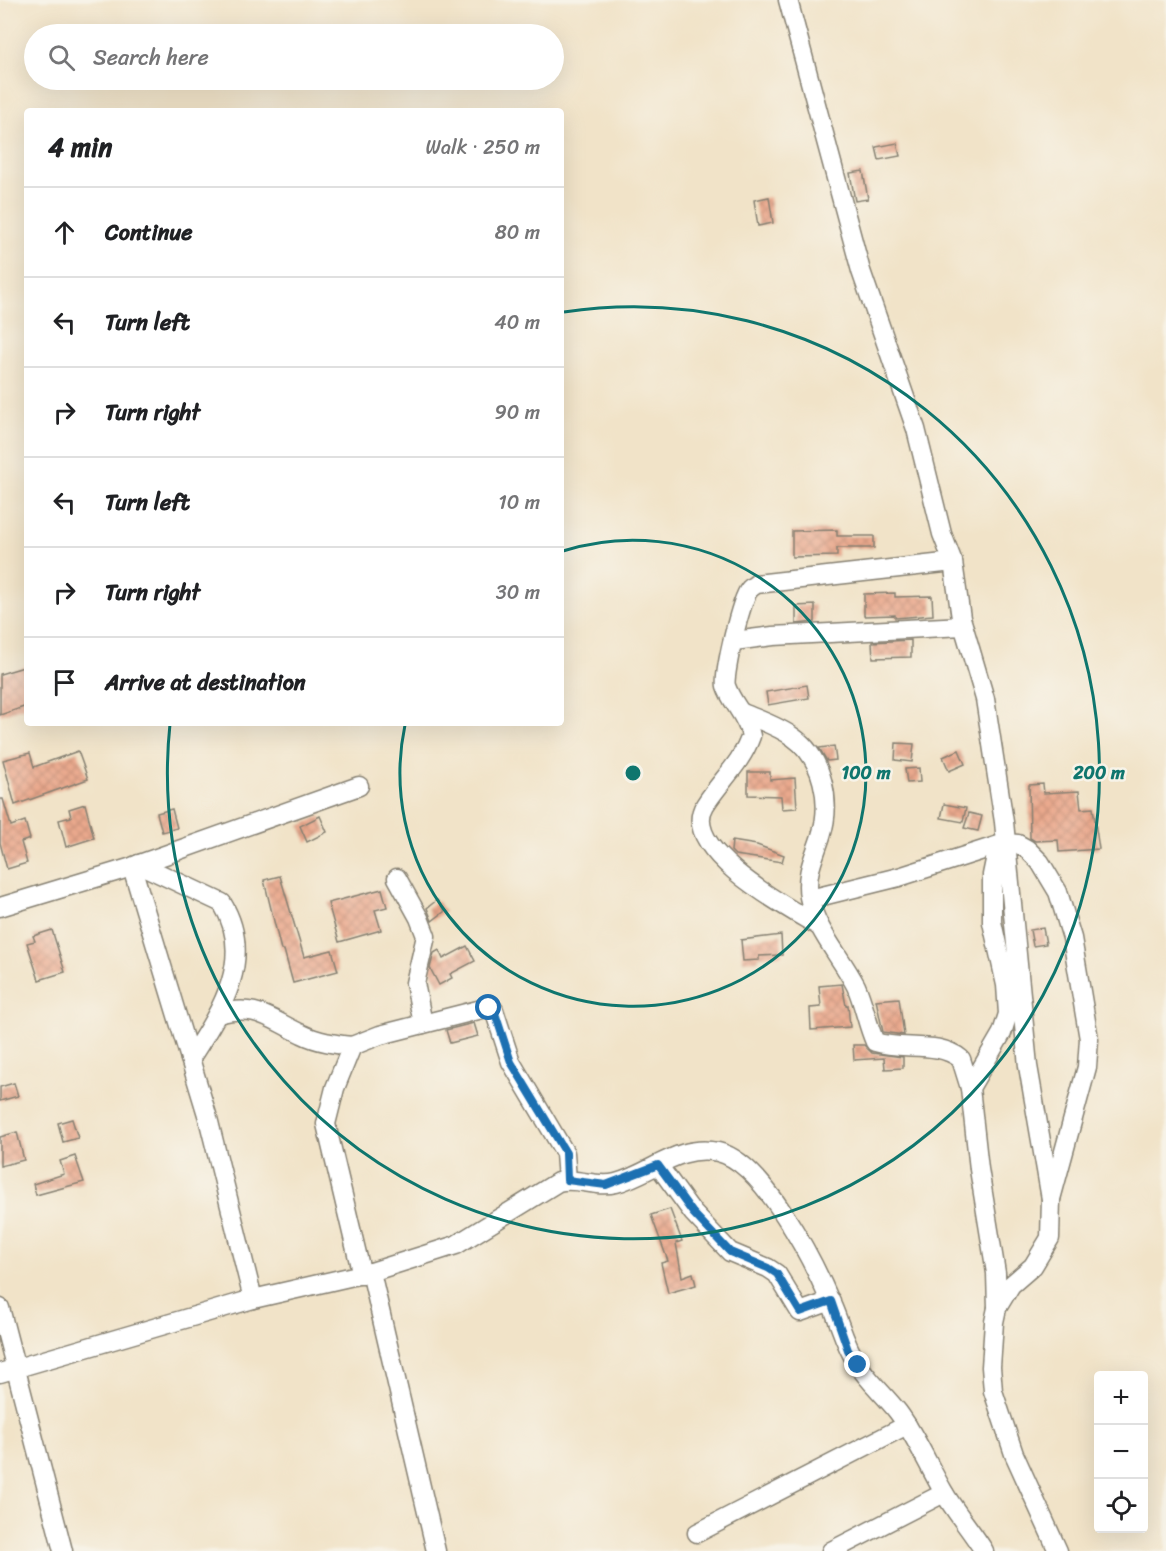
<!DOCTYPE html>
<html lang="en">
<head>
<meta charset="utf-8">
<style>
  :root { --surface:#fff; --page:#f6f6f6; --text:#202124; --muted:#757577; --line:#e0e0e0 }
  body { margin:0; font-family:Sriracha,sans-serif; background:var(--page); color:var(--text) }
  .controls { position:absolute; right:18px; bottom:18px; display:grid; overflow:hidden; border-radius:6px; box-shadow:0 6px 24px #0002 }
  .controls button { width:54px; height:54px; display:grid; place-items:center; padding:0; border:0; border-bottom:2px solid var(--line); background:var(--surface); color:var(--text); font:30px sans-serif }
  .stop { position:absolute; width:18px; height:18px; margin:-14px; border:4px solid #1f6fb2; border-radius:50%; background:#fff }
  .stop.end { background:#1f6fb2; border-color:#fff; box-shadow:0 2px 6px #0008 }
  .list { margin:0; padding:0; list-style:none }
  h2 { display:flex; justify-content:space-between; align-items:center; height:78px; margin:0; padding:0 24px; font-size:26px }
  h2 small { font-size:20px; font-weight:400; color:var(--muted) }
  .list li { display:grid; grid-template-columns:39px 1fr auto; gap:18px; align-items:center; box-sizing:border-box; height:90px; padding:0 24px; border-top:2px solid var(--line) }
  .list b { display:block; font-size:22px; white-space:nowrap }
  .list em { font-size:20px; font-style:normal; color:var(--muted) }
  .icon { flex:none; width:33px; height:33px; fill:none; stroke:currentColor; stroke-width:2; stroke-linecap:round; stroke-linejoin:round }
  .map { position:relative; flex:none; width:1166px; height:1551px; overflow:hidden }
  .search { position:absolute; background:var(--surface); box-shadow:0 6px 24px #0002; left:24px; top:24px; width:540px; height:66px; display:flex; align-items:center; gap:15px; box-sizing:border-box; padding:0 21px; border-radius:33px; color:var(--muted); font-size:22px }
  .panel { position:absolute; background:var(--surface); box-shadow:0 6px 24px #0002; left:24px; top:108px; width:540px; height:618px; border-radius:6px }
  .map>svg:first-child { display:block }
  .building { fill:url(#building-cross-hatch) }
  .lines { fill:none; stroke-linecap:round; stroke-linejoin:round }
  .minor-casing { stroke:#868072; stroke-width:21 }
  .minor { stroke:#fff; stroke-width:18 }
  .route { stroke:#1f6fb2; stroke-width:8 }
  .ring { fill:none; stroke:#0f766e; stroke-width:3 }
  .centre { fill:#0f766e; stroke:#f7f3e8; stroke-width:3 }
  .ring-label { font-size:18px; text-anchor:middle; font-weight:bold; fill:#0f766e; stroke:#f7f3e8; stroke-width:5; stroke-linejoin:round; paint-order:stroke }
</style>
</head>
<body>
<div class="map">
<svg width="1166" height="1551" viewBox="0 0 1166 1551">
  <defs>
    <pattern id="building-cross-hatch" width="8" height="8" patternUnits="userSpaceOnUse" patternTransform="scale(1.5)"><rect width="8" height="8" fill="#eaa98d"/><path d="M0 0l8 8M0 8l8-8" fill="none" stroke="#c89179"/></pattern>
  </defs>
  <rect width="100%" height="100%" fill="#f7f3e8"/>
  <filter id="ink" filterUnits="userSpaceOnUse"><feTurbulence type="fractalNoise" baseFrequency=".0167" numOctaves="2"/><feDisplacementMap in="SourceGraphic" scale="12" xChannelSelector="R" yChannelSelector="G"/><feConvolveMatrix kernelMatrix="1 2 1 2 8 2 1 2 1" color-interpolation-filters="sRGB"/></filter>
  <filter id="wash" filterUnits="userSpaceOnUse"><feTurbulence type="fractalNoise" baseFrequency=".008" numOctaves="4" result="noise"/><feDisplacementMap in="SourceGraphic" scale="24" xChannelSelector="R" yChannelSelector="G"/><feGaussianBlur stdDeviation="1.35" result="paint"/><feColorMatrix in="noise" values="0 0 0 0 0 0 0 0 0 0 0 0 0 0 0 0 0 1.4 0 .05"/><feComposite in="paint" operator="in"/></filter>
  <g filter="url(#wash)">
    <rect width="100%" height="100%" fill="#f1e3c8"/>
    <g id="blocks">
      <!-- building -->
      <g class="building">
        <path d="M897 143 900 156 879 160 876 147Z"/>
        <path d="M863 171 868 199 855 201 850 173Z"/>
        <path d="M769 197 773 223 758 226 754 200Z"/>
        <path d="M837 530V536H874V548H837V556L792 557V531Z"/>
        <path d="M895 593V597L932 596 933 615 895 618V615L864 616V594Z"/>
        <path d="M815 605V622L796 624V606Z"/>
        <path d="M911 640V657L873 658 872 642Z"/>
        <path d="M27 666V706L0 715V674Z"/>
        <path d="M807 685 809 698 768 705 766 692Z"/>
        <path d="M896 743 914 744 912 762 895 760Z"/>
        <path d="M834 746 836 760 827 761 819 748Z"/>
        <path d="M959 750 965 764 949 771 943 757Z"/>
        <path d="M78 751 88 779 15 805 3 760 30 753 34 767Z"/>
        <path d="M919 768 920 782 907 783 905 769Z"/>
        <path d="M748 772H770V780L795 778 797 808 782 809 781 796 748 795Z"/>
        <path d="M1043 784 1044 793 1079 791 1081 809 1093 808 1099 849 1059 852 1058 840 1035 841 1030 838 1029 785Z"/>
        <path d="M0 799H3L11 826 25 821 30 839 21 842 27 863 7 869 0 843Z"/>
        <path d="M85 804 94 838 66 847 59 820 71 817 69 809Z"/>
        <path d="M944 804 966 808 963 822 941 818Z"/>
        <path d="M172 809 177 828 162 832 157 813Z"/>
        <path d="M969 813 982 816 978 831 964 828Z"/>
        <path d="M320 816 327 832 307 842 300 826Z"/>
        <path d="M732 841 757 845 784 855 782 862 735 855 731 851Z"/>
        <path d="M280 876 304 957 332 950 338 971 293 983 284 950H281L264 880Z"/>
        <path d="M382 889 387 907 375 910 381 930 339 942 328 903Z"/>
        <path d="M437 900 445 911 432 921 427 908Z"/>
        <path d="M1043 928 1046 944 1033 946 1030 930Z"/>
        <path d="M52 930 65 972 39 980 27 943 35 941 33 936Z"/>
        <path d="M781 935 782 955 759 956V960L743 961 741 940Z"/>
        <path d="M467 946 475 961 450 974 452 978 439 985 430 968 434 953 439 950 443 959Z"/>
        <path d="M842 984 846 1006 848 1005 850 1027 811 1030 810 1008 821 1007 819 986Z"/>
        <path d="M899 998 904 1035 883 1032 876 1000Z"/>
        <path d="M474 1023 478 1036 450 1043 446 1030Z"/>
        <path d="M853 1045H864L872 1053 903 1057V1068L885 1069 884 1058 854 1060Z"/>
        <path d="M14 1083 18 1096 0 1101V1087Z"/>
        <path d="M72 1119 78 1138 63 1142 58 1123Z"/>
        <path d="M17 1132 24 1160 0 1166V1137Z"/>
        <path d="M75 1156 84 1182 36 1195 33 1184 64 1174 60 1161Z"/>
        <path d="M670 1209 682 1241 676 1243 682 1277 693 1273 696 1285 668 1293 661 1263 668 1261 651 1215Z"/>
      </g>
    </g>
  </g>
  <g filter="url(#ink)">
    <use href="#blocks" fill-opacity="0" stroke="#868072" stroke-width="1.5"/>
    <g class="lines">
      <!-- minor casing -->
      <g class="minor-casing">
        <g id="minor">
          <path d="M788 0 861 271 916 429 942 534 953 562 961 618 985 699 1004 822 1028 1066 1051 1199"/>
          <path d="M734 641 773 636 963 626"/>
          <path d="M743 713C759 720 778 726 793 737 823 758 832 802 821 836 814 858 805 874 809 897 816 931 840 955 856 986 864 1004 867 1024 875 1042 903 1051 938 1040 961 1059L970 1088"/>
          <path d="M139 864 222 903C256 959 220 1012 190 1059"/>
          <path d="M134 866 359 786"/>
          <path d="M397 878 419 918 426 936 415 983 423 1024 486 1008 494 1010 511 1062 565 1153 567 1180"/>
          <path d="M810 899 899 877 1005 843 1018 844 1027 849 1040 862 1058 892 1072 938 1089 1039 1087 1067 1051 1199 1050 1238 1033 1266 1011 1285 997 1308 994 1322 991 1367 993 1391 1014 1454 1058 1551"/>
          <path d="M0 907 132 867 208 1118 253 1299"/>
          <path d="M817 925C788 908 678 849 705 805 720 781 741 764 751 736 747 716 732 704 726 686 723 675 741 599 749 590 750 588 754 586 756 584L953 562"/>
          <path d="M218 1014C257 1003 269 1019 302 1034 318 1042 335 1044 352 1046"/>
          <path d="M658 1165 693 1213 730 1252 768 1268 777 1274 800 1312 831 1301"/>
          <path d="M371 1272 456 1245 558 1182C577 1177 595 1188 616 1183 651 1174 679 1143 718 1152 763 1162 813 1261 830 1301 840 1322 844 1344 857 1363 868 1381 885 1395 898 1412 916 1436 928 1465 943 1491 955 1512 971 1530 984 1551"/>
          <path d="M362 1275 326 1124 335 1088 352 1046 380 1035 423 1024"/>
          <path d="M0 1308 63 1551"/>
          <path d="M997 1308 996 1273 979 1169 970 1088 1002 1033 1008 1014 1006 985 992 922V875L998 846"/>
          <path d="M0 1373 253 1299 371 1272 436 1551"/>
          <path d="M697 1533 907 1425"/>
          <path d="M831 1551 944 1493"/>
        </g>
      </g>
      <!-- minor -->
      <use href="#minor" class="minor"/>
    </g>
  </g>
  <g class="lines" filter="url(#ink)">
    <!-- route -->
    <path class="route" d="M489 1008 494 1010 511 1062 566 1153 567 1180 606 1185 658 1165 693 1213 730 1252 768 1268 777 1274 800 1312 831 1301 848 1350 858 1365"/>
  </g>
  <!-- distance rings -->
  <g class="ring">
    <path d="M563 551A233 233 0 1 1 405 725"/>
    <path d="M564 312A466 466 0 1 1 170 724"/>
  </g>
  <circle cx="633" cy="773" r="9" class="centre"/>
  <g class="ring-label">
    <text x="866" y="779">100 m</text>
    <text x="1099" y="779">200 m</text>
  </g>
</svg>
<div class="controls">
<button>+</button>
<button>−</button>
<button><svg class="icon" aria-label="locate" viewBox="0 0 24 24"><circle cx="12" cy="12" r="6"/><path d="M12 2v4M12 18v4M2 12h4M18 12h4"/></svg></button>
</div>
<div class="stop" style="left:489px;top:1008px"></div>
<div class="stop end" style="left:858px;top:1365px"></div>
<div class="search"><svg class="icon" aria-label="search" viewBox="0 0 24 24"><circle cx="10" cy="10" r="6"/><path d="M15 15l6 6"/></svg>Search here</div>
<section class="panel">
<h2>4 min<small>Walk · 250 m</small></h2>
<ul class="list">
<li><svg class="icon" aria-label="ahead" viewBox="0 0 24 24"><path d="M12 20V5M6 11l6-6 6 6"/></svg><div><b>Continue</b></div><em>80 m</em></li>
<li><svg class="icon" aria-label="left" viewBox="0 0 24 24"><path d="M17 20v-9H6M10 6l-5 5 5 5"/></svg><div><b>Turn left</b></div><em>40 m</em></li>
<li><svg class="icon" aria-label="right" viewBox="0 0 24 24"><path d="M7 20v-9h11M14 6l5 5-5 5"/></svg><div><b>Turn right</b></div><em>90 m</em></li>
<li><svg class="icon" aria-label="left" viewBox="0 0 24 24"><path d="M17 20v-9H6M10 6l-5 5 5 5"/></svg><div><b>Turn left</b></div><em>10 m</em></li>
<li><svg class="icon" aria-label="right" viewBox="0 0 24 24"><path d="M7 20v-9h11M14 6l5 5-5 5"/></svg><div><b>Turn right</b></div><em>30 m</em></li>
<li><svg class="icon" aria-label="arrive" viewBox="0 0 24 24"><path d="M6 21V4h12l-3 4 3 4H6"/></svg><div><b>Arrive at destination</b></div></li>
</ul>
</section>
</div>
</body>
</html>
